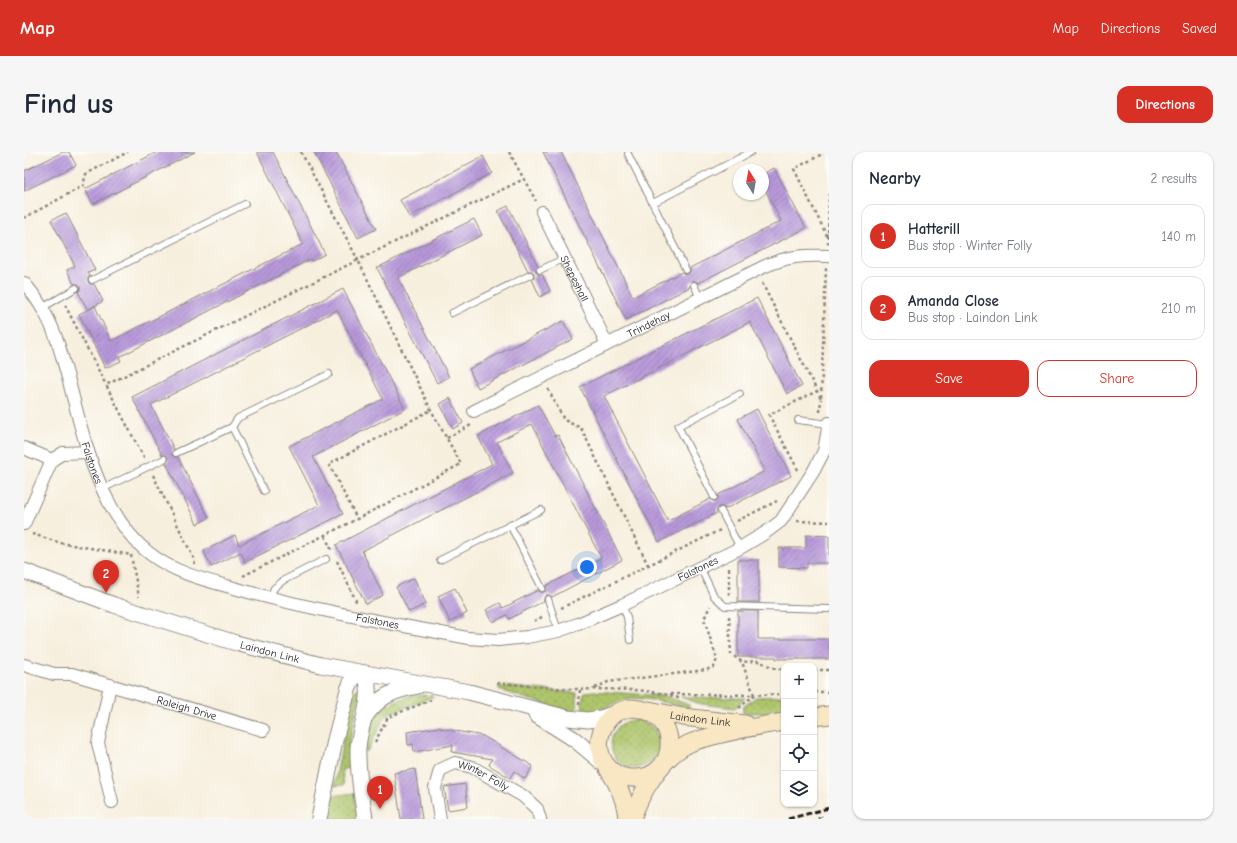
<!DOCTYPE html>
<html lang="en">
<head>
<meta charset="utf-8">
<style>
  :root { --surface:#fff; --page:#f6f6f7; --text:#1f2937; --muted:#747a83; --line:#e0e1e3; --accent:#d93025 }
  body { margin:0; font-family:"Comic Neue",sans-serif; background:var(--page); color:var(--text) }
  .controls { position:absolute; right:12px; bottom:12px; display:grid; overflow:hidden; border-radius:8px; box-shadow:0 1px 3px #0004 }
  .controls button { width:36px; height:36px; display:grid; place-items:center; padding:0; border:0; border-bottom:1px solid var(--line); background:var(--surface); color:var(--text); font:20px sans-serif }
  .compass { position:absolute; left:709px; top:12px; width:36px; height:36px; border-radius:50%; background:var(--surface); box-shadow:0 1px 3px #0004; rotate:349deg }
  .you { position:absolute; left:563px; top:415px; width:14px; height:14px; margin:-10px; border:3px solid #fff; border-radius:50%; background:#1a73e8; box-shadow:0 0 0 6px #1a73e833 }
  .badge { display:grid; place-items:center; width:26px; height:26px; border-radius:50%; background:var(--accent); color:#fff; font-size:13px; font-weight:700 }
  .pin { position:absolute; translate:-50% -33px; filter:drop-shadow(0 1px 2px #0008) }
  .pin::after { content:''; position:absolute; top:21px; width:14px; height:12px; background:inherit; clip-path:polygon(0 0,100% 0,50% 100%) }
  .list { margin:0; padding:0; list-style:none }
  h2 { display:flex; justify-content:space-between; align-items:center; height:52px; margin:0; padding:0 16px; font-size:17px }
  h2 small { font-size:13px; font-weight:400; color:var(--muted) }
  .list li { display:grid; grid-template-columns:26px 1fr auto; gap:12px; align-items:center; box-sizing:border-box; height:64px; margin:0 8px 8px; padding:0 8px; border:1px solid var(--line); border-radius:12px }
  .list b { display:block; font-size:15px; white-space:nowrap }
  .list p { margin:0; font-size:13px; white-space:nowrap; color:var(--muted) }
  .list em { font-size:13px; font-style:normal; color:var(--muted) }
  .actions { display:flex; gap:8px; padding:12px 16px }
  .actions a { flex:1; padding:9px 0; border:1px solid var(--accent); border-radius:12px; text-align:center; font-size:14px; color:var(--accent) }
  .actions .main { background:var(--accent); color:#fff }
  .icon { flex:none; width:22px; height:22px; fill:none; stroke:currentColor; stroke-width:2; stroke-linecap:round; stroke-linejoin:round }
  .map { position:relative; flex:none; width:805px; height:667px; overflow:hidden; border-radius:12px }
  header { display:flex; align-items:center; gap:24px; box-sizing:border-box; height:56px; padding:0 20px; background:var(--accent); color:#fff }
  header strong { font-size:19px }
  nav { display:flex; gap:22px; margin-inline-start:auto; font-size:14px }
  .intro { display:flex; align-items:center; justify-content:space-between; box-sizing:border-box; height:96px; padding:0 24px }
  h1 { margin:0; font-size:28px }
  .button { padding:10px 18px; border-radius:12px; background:var(--accent); color:#fff; font-size:14px; font-weight:700 }
  main { display:flex; gap:24px; padding:0 24px }
  aside { flex:1; background:var(--surface); border-radius:12px; box-shadow:0 1px 3px #0004 }
  .map>svg:first-child { display:block }
  .grass { fill:url(#grass-dots); stroke:#647044 }
  .building { fill:url(#building-hatch) }
  .lines { fill:none; stroke-linecap:round; stroke-linejoin:round }
  .service-casing { stroke:#8a867d; stroke-width:8 }
  .minor-casing { stroke:#8a867d; stroke-width:14 }
  .tertiary-casing { stroke:#8a867d; stroke-width:17 }
  .secondary-casing { stroke:#8a867d; stroke-width:19 }
  .path { stroke:#8a867d; stroke-width:2.5; stroke-dasharray:3 3; stroke-linecap:butt }
  .service { stroke:#fff; stroke-width:6 }
  .minor { stroke:#fff; stroke-width:12 }
  .tertiary { stroke:#fff; stroke-width:15 }
  .secondary { stroke:#f9e7c3; stroke-width:17 }
  .rail { stroke:#1c1c1c; stroke-width:3; stroke-dasharray:6 3; stroke-linecap:butt }
  .labels { text-anchor:middle; dominant-baseline:central; stroke-width:3; stroke-linejoin:round; paint-order:stroke }
  .street-label { font-size:11px; fill:#1c1c1c; stroke:#fdfcf7 }
</style>
</head>
<body>
<header>
<strong>Map</strong>
<nav><a>Map</a><a>Directions</a><a>Saved</a></nav>
</header>
<div class="intro"><h1>Find us</h1><a class="button">Directions</a></div>
<main>
<div class="map">
<svg width="805" height="667" viewBox="0 0 805 667">
  <defs>
    <pattern id="grass-dots" width="8" height="8" patternUnits="userSpaceOnUse"><rect width="8" height="8" fill="#adc56b"/><path d="M2 2h.1M6 6h.1" fill="none" stroke="#94a95c" stroke-width="1.8" stroke-linecap="round"/></pattern>
    <pattern id="building-hatch" width="6" height="6" patternUnits="userSpaceOnUse"><rect width="6" height="6" fill="#b798da"/><path d="M-1 1l2-2M0 6l6-6M5 7l2-2" fill="none" stroke="#947bb0"/></pattern>
  </defs>
  <rect width="100%" height="100%" fill="#fdfcf7"/>
  <filter id="ink" filterUnits="userSpaceOnUse"><feTurbulence type="fractalNoise" baseFrequency=".025" numOctaves="2"/><feDisplacementMap in="SourceGraphic" scale="8" xChannelSelector="R" yChannelSelector="G"/><feConvolveMatrix kernelMatrix="1 2 1 2 8 2 1 2 1" color-interpolation-filters="sRGB"/></filter>
  <filter id="wash" filterUnits="userSpaceOnUse"><feTurbulence type="fractalNoise" baseFrequency=".012" numOctaves="4" result="noise"/><feDisplacementMap in="SourceGraphic" scale="16" xChannelSelector="R" yChannelSelector="G"/><feGaussianBlur stdDeviation="0.9" result="paint"/><feColorMatrix in="noise" values="0 0 0 0 0 0 0 0 0 0 0 0 0 0 0 0 0 1.4 0 .05"/><feComposite in="paint" operator="in"/></filter>
  <g filter="url(#wash)">
    <rect width="100%" height="100%" fill="#f7efde"/>
    <!-- grass -->
    <g class="grass">
      <path d="M476 534 553 541V555L549 561 475 538Z"/>
      <path d="M333 537H335L336 541 325 593 327 616 318 617 320 633 310 634 329 540Z"/>
      <path d="M570 539 641 544 665 553V556C651 553 618 544 606 547 591 549 577 560 562 562 557 557 557 545 562 540Z"/>
      <path d="M399 543 409 544V545L366 561 362 564 343 599H340C342 592 342 584 344 578 351 554 377 543 399 543Z"/>
      <path d="M760 544V558L746 561H719V555L732 545Z"/>
      <path d="M657 545 721 546 711 556 676 552Z"/>
      <circle cx="611" cy="592" r="24"/>
      <path d="M330 641 334 667H302L307 644Z"/>
    </g>
    <g id="blocks">
      <!-- building -->
      <g class="building">
        <path d="M39 0H45L52 13 0 39V19Z"/>
        <path d="M133 0H171L69 52 61 37Z"/>
        <path d="M233 0H249L301 102 288 109 287 107 95 205 97 209 81 216 55 162 71 154 87 189 279 92Z"/>
        <path d="M290 0H312L352 77 334 86Z"/>
        <path d="M519 0H537L609 145 658 120 661 122H664L666 119V116L757 69 739 33V22L750 16 782 76 674 131 671 129H668L666 132V135L602 168Z"/>
        <path d="M459 4 468 21 385 65 376 48Z"/>
        <path d="M484 54 514 114 512 117V120L515 122H518L526 139 516 145 508 127 510 125V121L507 119H504L474 59Z"/>
        <path d="M42 61 71 118 64 121 66 124 64 126V130L66 132H70L79 149 64 158 54 140 56 138V134L54 132H50L43 118 51 114 27 68Z"/>
        <path d="M450 67 458 83 374 126 425 225 413 231 353 116Z"/>
        <path d="M319 137 381 257 289 305 319 362 221 410 217 400 187 415 180 399 211 383 215 393 295 353 265 294 359 247 313 158 127 253 150 297 148 300V303L151 305H154L185 366 173 372 142 311 144 308V305L141 303H138L108 245Z"/>
        <path d="M733 146 778 234 763 242 726 170 580 244 644 369 686 347 689 349H692L694 346V343L741 319 714 267 733 257 767 324 701 357 699 355H695L693 357V361L635 390 556 235Z"/>
        <path d="M539 169 549 187 454 236 445 217Z"/>
        <path d="M426 246 439 271 429 277 416 252Z"/>
        <path d="M514 253 531 284 534 283 598 408 528 445 525 443H522L520 446V449L485 467 483 463 469 470 462 458 476 451 479 456 514 438 516 440H520L522 438V434L577 406 508 272 473 290 489 321 338 399 359 443 342 452 312 393 468 312 454 284Z"/>
        <path d="M782 383 805 384V411H783V416L755 415V396H782Z"/>
        <rect x="714" y="408" width="21" height="42"/>
        <path d="M390 426 402 452 385 460 372 435Z"/>
        <path d="M431 436 443 461 426 470 414 444Z"/>
        <path d="M714 459H734V487H805V507H752V505H714Z"/>
        <path d="M416 575V576L459 584 509 614 501 627 490 619 486 626 465 613 468 607 428 600 429 593 390 600 389 592 384 593 383 580Z"/>
        <path d="M391 617 398 667H377L370 621Z"/>
        <path d="M441 632 444 655 424 658 420 635Z"/>
      </g>
    </g>
  </g>
  <g filter="url(#ink)">
    <use href="#blocks" fill-opacity="0" stroke="#8a867d" stroke-width="1"/>
    <g class="lines">
      <!-- service casing -->
      <g class="service-casing">
        <g id="service">
          <path d="M604 2 662 118"/>
          <path d="M629 51 727 0"/>
          <path d="M516 118 541 106"/>
          <path d="M68 128 221 52"/>
          <path d="M670 133 676 146"/>
          <path d="M18 156 52 136"/>
          <path d="M428 161 506 123"/>
          <path d="M774 268 805 272"/>
          <path d="M208 275 240 339"/>
          <path d="M152 301 208 275 214 266 305 222"/>
          <path d="M78 337 140 307"/>
          <path d="M690 345 654 274 716 242"/>
          <path d="M697 359 716 396"/>
          <path d="M486 373 518 436"/>
          <path d="M416 408 517 358"/>
          <path d="M676 415 690 444 701 454 805 457"/>
          <path d="M246 446 250 436 260 428 302 407"/>
          <path d="M524 447 534 479"/>
          <path d="M598 453 603 465 606 488"/>
        </g>
      </g>
      <!-- minor casing -->
      <g class="minor-casing">
        <g id="minor">
          <path id="s1" d="M518 60 583 192"/>
          <path id="s2" d="M0 131C12 144 25 166 31 183 36 195 39 209 43 222 50 248 56 274 64 299 75 335 95 378 125 401 150 421 181 428 210 436 287 458 366 471 444 486L474 488 503 485 534 479 554 472 598 453 716 396 741 381 757 369 789 320 800 299 805 271"/>
          <path id="s3" d="M450 259 739 115C764 104 778 103 805 104"/>
          <path d="M0 296 28 308"/>
          <path d="M0 372 28 308 39 301 64 300"/>
          <path id="s4" d="M0 513 30 522H48L239 578"/>
          <path d="M86 533 74 591 88 650"/>
          <path id="s5" d="M416 667 411 636 416 618 431 611 448 615 499 644 513 657 516 667"/>
        </g>
      </g>
      <!-- tertiary casing -->
      <g class="tertiary-casing">
        <g id="tertiary">
          <path id="s6" d="M0 419 90 453 212 491 297 513 445 540 544 566 564 568 577 566 591 561"/>
          <path d="M339 521C353 540 335 574 334 596 333 619 338 644 341 667"/>
          <path d="M512 563 550 587 580 612"/>
          <path d="M341 565C356 543 369 539 394 534"/>
          <path d="M295 667 311 588 324 538 328 528 333 523 339 521"/>
        </g>
      </g>
      <!-- secondary casing -->
      <g class="secondary-casing">
        <g id="secondary">
          <path d="M607 556C660 558 655 627 610 626 574 626 564 583 590 562 595 558 601 557 607 556Z"/>
          <path id="s7" d="M625 558 659 565 721 572"/>
          <path d="M790 565 805 563"/>
          <path d="M584 617C594 632 602 649 603 667"/>
          <path d="M608 667C616 641 639 604 664 592 674 587 686 585 697 582 718 577 738 573 760 570"/>
        </g>
      </g>
      <!-- path -->
      <g class="path">
        <path d="M277 0 334 108 500 27"/>
        <path d="M485 0 512 49"/>
        <path d="M802 0 770 17 804 86"/>
        <path d="M0 66 59 34 62 22 104 0"/>
        <path d="M804 92 805 42"/>
        <path d="M738 131 797 247 802 116"/>
        <path d="M41 153 82 233"/>
        <path d="M524 237 540 268 557 276 624 413"/>
        <path d="M796 260 797 247"/>
        <path d="M423 286 449 272"/>
        <path d="M120 306 82 233 334 108 407 258 437 312 333 367 305 312 407 258"/>
        <path d="M774 318 745 263 793 239"/>
        <path d="M129 323 171 409 170 412"/>
        <path d="M713 369 753 349"/>
        <path d="M773 369 805 370"/>
        <path d="M8 382 37 391 107 403"/>
        <path d="M301 384 308 399"/>
        <path d="M107 403 115 445"/>
        <path d="M313 409 333 451"/>
        <path d="M219 424 333 367"/>
        <path d="M705 443V416"/>
        <path d="M537 456 696 378"/>
        <path d="M705 464 707 502 718 510 734 509 752 517H760"/>
        <path d="M510 469 520 464"/>
        <path d="M790 518H805"/>
        <path d="M473 531C501 533 528 537 556 537 589 538 625 535 657 547"/>
        <path d="M571 536 584 530 682 518 690 515 693 507 680 467 686 454"/>
        <path d="M790 540H805"/>
        <path d="M646 542 730 543 718 510"/>
        <path d="M555 553 556 537"/>
        <path d="M715 556 730 543 760 542"/>
        <path d="M351 590 364 565 407 548"/>
      </g>
      <!-- service -->
      <use href="#service" class="service"/>
      <!-- minor -->
      <use href="#minor" class="minor"/>
      <!-- tertiary -->
      <use href="#tertiary" class="tertiary"/>
      <!-- secondary -->
      <use href="#secondary" class="secondary"/>
      <!-- rail -->
      <g class="rail">
        <path d="M764 667 805 656"/>
        <path d="M794 667 805 664"/>
      </g>
    </g>
  </g>
  <g class="labels">
    <!-- street labels -->
    <g class="street-label">
      <text stroke="none"><textPath href="#s1" startOffset="74">Shepeshall</textPath></text>
      <text stroke="none"><textPath href="#s3" startOffset="195">Trindehay</textPath></text>
      <text stroke="none"><textPath href="#s2" startOffset="194">Falstones</textPath></text>
      <text stroke="none"><textPath href="#s2" startOffset="878">Falstones</textPath></text>
      <text stroke="none"><textPath href="#s2" startOffset="542">Falstones</textPath></text>
      <text stroke="none"><textPath href="#s6" startOffset="259">Laindon Link</textPath></text>
      <text stroke="none"><textPath href="#s4" startOffset="169">Raleigh Drive</textPath></text>
      <text stroke="none"><textPath href="#s7" startOffset="52">Laindon Link</textPath></text>
      <text stroke="none"><textPath href="#s5" startOffset="98">Winter Folly</textPath></text>
    </g>
  </g>
</svg>
<div class="controls">
<button>+</button>
<button>−</button>
<button><svg class="icon" aria-label="locate" viewBox="0 0 24 24"><circle cx="12" cy="12" r="6"/><path d="M12 2v4M12 18v4M2 12h4M18 12h4"/></svg></button>
<button><svg class="icon" aria-label="layers" viewBox="0 0 24 24"><path d="M12 4l9 5-9 5-9-5zM3 14l9 5 9-5"/></svg></button>
</div>
<svg class="compass" viewBox="-18 -18 36 36"><path d="M0-13l5 13h-10z" fill="#e53935"/><path d="M0 13l5-13h-10z" fill="#747a83"/></svg>
<div class="you"></div>
<div class="pin badge" style="left:356px;top:657px">1</div>
<div class="pin badge" style="left:82px;top:441px">2</div>
</div>
<aside>
<h2>Nearby<small>2 results</small></h2>
<ul class="list">
<li><span class="badge">1</span><div><b>Hatterill</b><p>Bus stop · Winter Folly</p></div><em>140 m</em></li>
<li><span class="badge">2</span><div><b>Amanda Close</b><p>Bus stop · Laindon Link</p></div><em>210 m</em></li>
</ul>
<div class="actions"><a class="main">Save</a><a>Share</a></div>
</aside>
</main>
</body>
</html>
